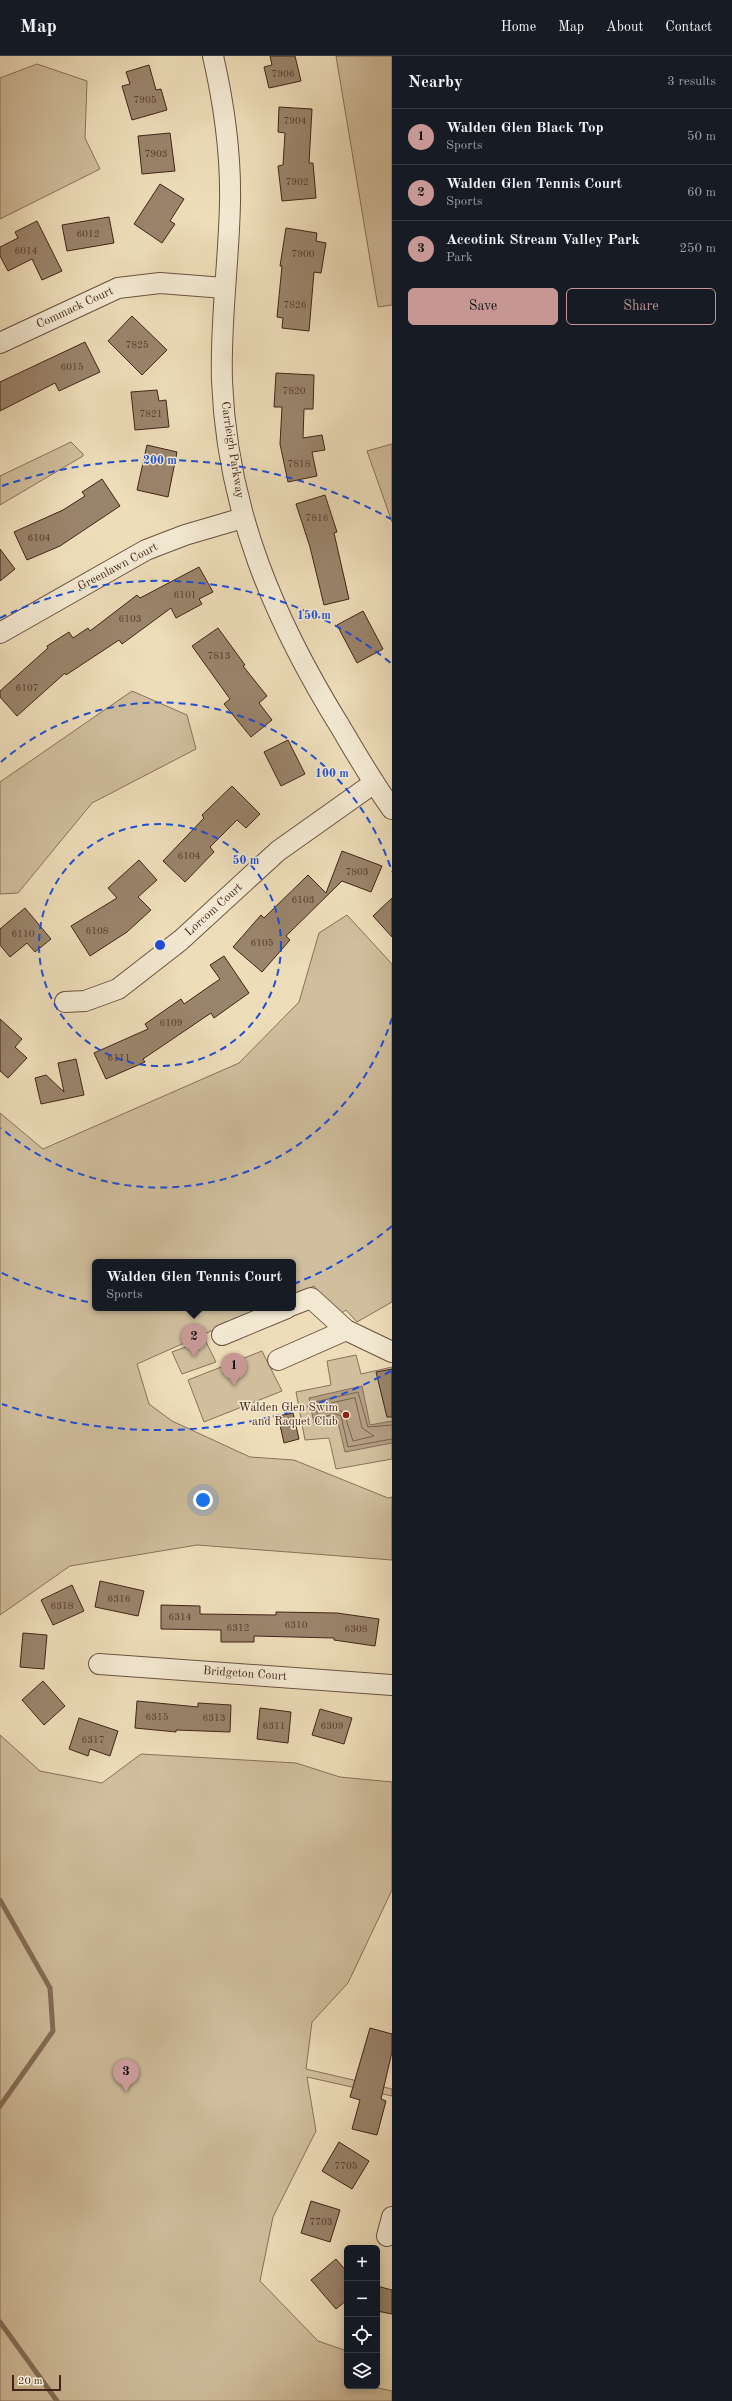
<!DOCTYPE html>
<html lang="en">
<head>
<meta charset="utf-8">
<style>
  :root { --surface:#171b24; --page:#242831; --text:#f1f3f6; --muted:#9ea1a6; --line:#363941; --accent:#c59692 }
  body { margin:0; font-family:"Old Standard TT",serif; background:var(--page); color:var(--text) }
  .controls { position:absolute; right:12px; bottom:12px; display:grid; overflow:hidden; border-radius:6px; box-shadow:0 2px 10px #0003 }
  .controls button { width:36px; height:36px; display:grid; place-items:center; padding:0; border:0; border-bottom:1px solid var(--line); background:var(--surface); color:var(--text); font:20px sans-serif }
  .scale { position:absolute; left:12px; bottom:10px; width:49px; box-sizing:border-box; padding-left:4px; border:2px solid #412417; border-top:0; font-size:11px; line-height:14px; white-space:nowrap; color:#412417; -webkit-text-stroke:3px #f3e9d2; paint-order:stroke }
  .you { position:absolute; left:203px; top:1444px; width:14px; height:14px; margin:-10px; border:3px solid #fff; border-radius:50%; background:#1a73e8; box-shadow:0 0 0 6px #1a73e833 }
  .badge { display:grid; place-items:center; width:26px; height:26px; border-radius:50%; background:var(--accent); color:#111; font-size:13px; font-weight:700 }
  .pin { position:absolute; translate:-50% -33px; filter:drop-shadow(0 1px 2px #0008) }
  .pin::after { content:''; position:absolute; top:21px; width:14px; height:12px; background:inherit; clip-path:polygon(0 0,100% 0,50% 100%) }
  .popup { position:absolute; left:92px; top:1203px; width:204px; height:52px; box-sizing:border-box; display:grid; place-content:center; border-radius:6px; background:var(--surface); filter:drop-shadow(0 1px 3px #0005); font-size:13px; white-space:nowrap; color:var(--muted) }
  .popup b { font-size:15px; color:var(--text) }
  .popup::after { content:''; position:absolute; left:50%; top:100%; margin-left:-8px; border:8px solid transparent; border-top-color:var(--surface) }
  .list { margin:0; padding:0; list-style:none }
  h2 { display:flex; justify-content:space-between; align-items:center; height:52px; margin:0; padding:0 16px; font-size:17px }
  h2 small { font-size:13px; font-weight:400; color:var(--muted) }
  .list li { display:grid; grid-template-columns:26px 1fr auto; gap:12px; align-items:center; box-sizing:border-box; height:56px; padding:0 16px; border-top:1px solid var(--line) }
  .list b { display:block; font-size:15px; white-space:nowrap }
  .list p { margin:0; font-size:13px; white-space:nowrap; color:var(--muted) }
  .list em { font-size:13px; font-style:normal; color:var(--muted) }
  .actions { display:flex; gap:8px; padding:12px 16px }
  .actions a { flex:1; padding:9px 0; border:1px solid var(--accent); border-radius:6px; text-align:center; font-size:14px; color:var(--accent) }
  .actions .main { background:var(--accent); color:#111 }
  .icon { flex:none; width:22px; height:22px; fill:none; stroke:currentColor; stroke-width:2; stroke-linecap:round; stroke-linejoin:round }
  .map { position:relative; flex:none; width:392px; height:2345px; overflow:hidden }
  header { display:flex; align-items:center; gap:24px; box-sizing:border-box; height:56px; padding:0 20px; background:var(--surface); border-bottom:1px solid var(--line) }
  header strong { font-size:19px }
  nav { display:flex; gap:22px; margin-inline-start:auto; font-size:14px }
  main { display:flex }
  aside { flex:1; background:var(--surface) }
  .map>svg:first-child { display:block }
  .green { fill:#d0be9d; stroke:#88715a }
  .water { fill:#b39e82; stroke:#856d57 }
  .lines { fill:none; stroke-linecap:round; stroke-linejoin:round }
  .shore { stroke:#7a614c; stroke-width:1 }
  .stream { stroke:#856d57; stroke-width:5 }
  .building { fill:#9a846b; stroke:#412417 }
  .minor-casing { stroke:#6c5240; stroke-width:22 }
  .minor { stroke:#f3e9d2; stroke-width:20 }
  .ring { fill:none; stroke:#1d4ed8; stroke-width:2; stroke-dasharray:7 5 }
  .poi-dot { fill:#8f2418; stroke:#f3e9d2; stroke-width:1.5 }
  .labels { text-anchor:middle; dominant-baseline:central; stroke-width:3; stroke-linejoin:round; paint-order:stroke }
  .number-label { font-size:10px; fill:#573c2c }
  .street-label { font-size:12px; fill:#412417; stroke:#f3e9d2 }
  .poi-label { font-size:12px; fill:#412417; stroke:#f3e9d2; text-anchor:end }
  .centre { fill:#1d4ed8; stroke:#f3e9d2; stroke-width:2 }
  .ring-label { font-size:12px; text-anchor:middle; font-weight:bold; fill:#1d4ed8; stroke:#f3e9d2; stroke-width:3; stroke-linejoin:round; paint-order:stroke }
</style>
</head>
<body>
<header>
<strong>Map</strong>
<nav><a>Home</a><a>Map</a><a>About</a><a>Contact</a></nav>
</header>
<main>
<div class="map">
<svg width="392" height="2345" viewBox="0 0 392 2345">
  <rect width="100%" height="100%" fill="#edddb9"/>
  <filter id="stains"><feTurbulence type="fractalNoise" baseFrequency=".005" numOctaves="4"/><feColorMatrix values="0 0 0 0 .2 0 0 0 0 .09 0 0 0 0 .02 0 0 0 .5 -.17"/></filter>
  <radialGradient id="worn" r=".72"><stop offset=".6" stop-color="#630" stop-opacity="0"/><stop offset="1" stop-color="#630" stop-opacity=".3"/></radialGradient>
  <!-- green -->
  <g class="green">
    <path d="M336 0H392V249L378 251Z"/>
    <path d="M37 8 87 25 85 82 100 113 0 163V22Z"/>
    <path d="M71 386 83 398V400L0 449V420Z"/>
    <path d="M392 388V466L367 395Z"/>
    <path d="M132 635 187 659 196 693 92 747 18 837 0 838V726Z"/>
    <path d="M347 859 392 908V1246L357 1266 346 1254 339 1259 314 1230 293 1239V1206H95V1252H263L137 1308 149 1348 172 1365 250 1401 294 1404 388 1442 392 1441V1504L197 1489 70 1510 0 1559V1057L43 1093 239 1007 299 946 319 877Z"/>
    <path d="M205 1284 216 1306 182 1318 172 1296Z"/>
    <path d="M262 1295 282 1335 204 1366 188 1324Z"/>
    <path d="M356 1299 361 1318 392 1311V1403L336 1413 329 1382 305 1384 296 1336 331 1329 327 1305Z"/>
    <path d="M0 1679 40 1715 102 1727 141 1698 296 1707 340 1721 392 1726V1834L348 1927 312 1966 306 2013 392 2033V2040L307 2021 316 2075 273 2161 260 2225 318 2285 347 2295V2330H369L392 2335V2345H0Z"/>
  </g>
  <!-- water -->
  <path class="water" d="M362 1330 370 1369 392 1365V1387L345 1396 337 1362 314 1367 309 1342Z"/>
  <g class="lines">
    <!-- shore -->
    <g class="shore">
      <path d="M355 1342 362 1372 374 1380 353 1385 344 1357 337 1353 322 1356 320 1350Z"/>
      <path d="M392 1369 368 1371 358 1336 315 1346 318 1362 336 1358 341 1360 348 1391 392 1383"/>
    </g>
    <!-- stream -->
    <g class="stream">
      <path d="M0 1844 50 1932 53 1975 0 2050"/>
      <path d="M0 2266 57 2345"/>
    </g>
  </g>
  <!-- building -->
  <g class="building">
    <path d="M270 0H295L301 25 269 32 264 11 272 9Z"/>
    <path d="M149 9 156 34 161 33 167 54 132 64 122 30 130 28 126 16Z"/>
    <path d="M279 51 312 53 309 107H313L316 142 282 145 278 110 283 109 285 77 278 76Z"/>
    <path d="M170 77 175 115 142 118 138 80Z"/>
    <path d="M160 128 184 143 170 165 175 168 162 187 134 168Z"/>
    <path d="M109 161 114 187 67 195 62 169Z"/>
    <path d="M37 165 62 215 42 224 32 203 8 215 0 200V191L18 182 15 176Z"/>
    <path d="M286 172 317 177 316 185 326 187 321 217 314 216 309 275 282 272 283 262 277 261 282 210H280Z"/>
    <path d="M132 260 167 294 142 319 108 285Z"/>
    <path d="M85 286 100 316 59 335 55 327 0 355V326Z"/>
    <path d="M276 317 314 319 313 353H304L303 382 322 379 325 394 312 396 317 420 288 426 280 388 282 351H274Z"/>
    <path d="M157 334 159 345 166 344 169 371 135 374 131 336Z"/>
    <path d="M147 389 177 396 168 441 137 434Z"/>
    <path d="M102 423 120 450 60 490 27 504 14 476 63 454 85 440 82 436Z"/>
    <path d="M325 439 337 476 334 477 349 543 324 549 310 491 296 448Z"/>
    <path d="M0 493 15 513 0 525Z"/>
    <path d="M199 511 213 536 199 543 202 548 176 562 171 552 122 588 119 584 66 619 65 617 17 660 0 641V635L48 592 47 590 69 576 73 582 88 572 90 575 137 539 140 542Z"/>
    <path d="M363 555 383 593 357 607 337 569Z"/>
    <path d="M218 572 245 609 243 610 267 640 259 647 272 664 251 681 224 648 230 643 192 590Z"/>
    <path d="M288 684 305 718 281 730 264 696Z"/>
    <path d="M232 730 260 758 246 772 237 764 210 791 214 796 185 826 163 805 204 762 202 759Z"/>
    <path d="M342 795 382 810 371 836 342 825 286 880 290 884 262 916 233 891 261 859 264 862 308 819 326 837Z"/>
    <path d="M139 804 157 824 138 841 151 854 127 876 90 900 71 870 117 842 108 832Z"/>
    <path d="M392 842V881L373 860Z"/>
    <path d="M25 852 51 883 35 896 27 887 10 901 0 889V873Z"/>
    <path d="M224 900 249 937 214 962 211 957 143 1003 145 1006 106 1023 94 997 148 973 145 968 181 943 184 948 220 923 210 909Z"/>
    <path d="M0 963 22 983 15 991 27 1002 8 1022 0 1015Z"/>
    <path d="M76 1003 84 1039 41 1048 35 1022 46 1019 64 1036 58 1007Z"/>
    <path d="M392 1313V1361H387L376 1316Z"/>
    <path d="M293 1357 299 1383 284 1387 278 1360Z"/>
    <path d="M100 1525 144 1535 138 1560 95 1551Z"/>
    <path d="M72 1529 84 1555 53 1569 41 1544Z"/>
    <path d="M161 1549 200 1550V1558L276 1559V1556L337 1557 379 1563 375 1590 334 1584V1582L254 1580V1586H221V1574L161 1573Z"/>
    <path d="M23 1577 47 1579 44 1613 20 1611Z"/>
    <path d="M43 1625 65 1650 44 1669 22 1644Z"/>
    <path d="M137 1645 198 1651V1647L231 1649 230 1676 176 1674V1676L135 1672Z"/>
    <path d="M260 1652 291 1656 288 1687 257 1683Z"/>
    <path d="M320 1653 352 1662 344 1688 312 1679Z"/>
    <path d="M79 1662 118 1675 110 1700 90 1693 88 1700 69 1693Z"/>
    <path d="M370 1972 392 1978V1996L381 2043 386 2045 377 2079 352 2073 360 2044 350 2041Z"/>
    <path d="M339 2086 369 2105 352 2133 322 2115Z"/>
    <path d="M311 2145 340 2154 330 2186 301 2177Z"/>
    <path d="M336 2203 347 2216V2244L336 2253 311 2224Z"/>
    <path d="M377 2230 392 2234V2258L377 2255Z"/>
  </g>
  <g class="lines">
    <!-- minor casing -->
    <g class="minor-casing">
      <g id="minor">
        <path d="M213 0C224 48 231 97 230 146 229 206 220 265 222 325 227 454 274 564 341 672 357 699 373 727 392 753"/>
        <path d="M0 287 118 232 160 227 224 232"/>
        <path d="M0 577 146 494 185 479 243 462"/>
        <path d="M65 946 85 945 118 933 181 884 278 795 374 727"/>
        <path d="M293 1249 311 1242 346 1274 392 1296"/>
        <path d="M222 1279 287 1252"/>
        <path d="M278 1304 346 1274"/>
        <path d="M99 1608 392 1629"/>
        <path d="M387 2180 392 2161"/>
      </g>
    </g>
    <!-- minor -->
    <use href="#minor" class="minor"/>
  </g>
  <!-- distance rings -->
  <g class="ring">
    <circle cx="160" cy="889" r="121"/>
    <path d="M392 962A243 243 0 0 1 1 1072M1 706A243 243 0 0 1 392 816"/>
    <path d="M392 1170A364 364 0 0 1 0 1216M0 562A364 364 0 0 1 392 608"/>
    <path d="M391 1315A485 485 0 0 1 2 1348M2 430A485 485 0 0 1 391 463"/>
  </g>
  <!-- markers -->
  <circle class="poi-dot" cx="346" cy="1359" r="4"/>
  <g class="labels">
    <!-- number labels -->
    <g class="number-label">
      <text x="283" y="18">7906</text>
      <text x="145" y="44">7905</text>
      <text x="295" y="65">7904</text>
      <text x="156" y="98">7903</text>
      <text x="297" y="126">7902</text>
      <text x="88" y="178">6012</text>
      <text x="26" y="195">6014</text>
      <text x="303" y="198">7900</text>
      <text x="295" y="249">7826</text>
      <text x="137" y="289">7825</text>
      <text x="72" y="311">6015</text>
      <text x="294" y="335">7820</text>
      <text x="151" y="358">7821</text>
      <text x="299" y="408">7818</text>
      <text x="317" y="462">7816</text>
      <text x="39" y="482">6104</text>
      <text x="185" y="539">6101</text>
      <text x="130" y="563">6103</text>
      <text x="219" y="600">7813</text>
      <text x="27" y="632">6107</text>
      <text x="189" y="800">6104</text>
      <text x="357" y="816">7803</text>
      <text x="303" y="844">6103</text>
      <text x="97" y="875">6108</text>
      <text x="23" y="878">6110</text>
      <text x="262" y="887">6105</text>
      <text x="171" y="967">6109</text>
      <text x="119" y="1002">6111</text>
      <text x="119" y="1543">6316</text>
      <text x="62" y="1550">6318</text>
      <text x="180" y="1561">6314</text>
      <text x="296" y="1569">6310</text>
      <text x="238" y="1572">6312</text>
      <text x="356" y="1573">6308</text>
      <text x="157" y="1661">6315</text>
      <text x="214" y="1662">6313</text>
      <text x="274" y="1670">6311</text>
      <text x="332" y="1670">6309</text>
      <text x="93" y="1684">6317</text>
      <text x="346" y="2110">7705</text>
      <text x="321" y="2166">7703</text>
    </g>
    <!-- street labels -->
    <g class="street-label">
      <text transform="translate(75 252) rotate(-25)">Commack Court</text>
      <text transform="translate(232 394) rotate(81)">Carrleigh Parkway</text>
      <text transform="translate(118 511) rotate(-28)">Greenlawn Court</text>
      <text transform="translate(214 854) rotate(-42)">Lorcom Court</text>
      <text transform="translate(245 1618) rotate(4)">Bridgeton Court</text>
    </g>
    <!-- poi labels -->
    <g class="poi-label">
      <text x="338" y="1352">Walden Glen Swim<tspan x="338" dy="14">and Raquet Club</tspan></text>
    </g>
  </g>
  <circle cx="160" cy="889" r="6" class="centre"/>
  <g class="ring-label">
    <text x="160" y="408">200 m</text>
    <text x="314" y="563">150 m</text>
    <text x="332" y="721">100 m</text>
    <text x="246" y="808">50 m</text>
  </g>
  <rect width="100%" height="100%" filter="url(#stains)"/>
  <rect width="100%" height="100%" fill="url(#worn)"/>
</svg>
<div class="controls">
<button>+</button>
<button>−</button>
<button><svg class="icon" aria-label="locate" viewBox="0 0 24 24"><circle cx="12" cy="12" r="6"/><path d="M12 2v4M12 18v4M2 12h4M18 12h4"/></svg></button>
<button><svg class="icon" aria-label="layers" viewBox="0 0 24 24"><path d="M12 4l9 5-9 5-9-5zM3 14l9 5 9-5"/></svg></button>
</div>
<div class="scale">20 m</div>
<div class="you"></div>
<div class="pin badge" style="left:234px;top:1330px">1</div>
<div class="pin badge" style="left:194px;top:1301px">2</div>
<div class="popup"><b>Walden Glen Tennis Court</b>Sports</div>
<div class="pin badge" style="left:126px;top:2036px">3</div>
</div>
<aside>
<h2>Nearby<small>3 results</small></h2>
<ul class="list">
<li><span class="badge">1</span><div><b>Walden Glen Black Top</b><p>Sports</p></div><em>50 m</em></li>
<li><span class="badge">2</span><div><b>Walden Glen Tennis Court</b><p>Sports</p></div><em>60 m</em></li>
<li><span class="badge">3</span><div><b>Accotink Stream Valley Park</b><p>Park</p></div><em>250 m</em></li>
</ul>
<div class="actions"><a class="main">Save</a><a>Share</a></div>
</aside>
</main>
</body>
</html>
